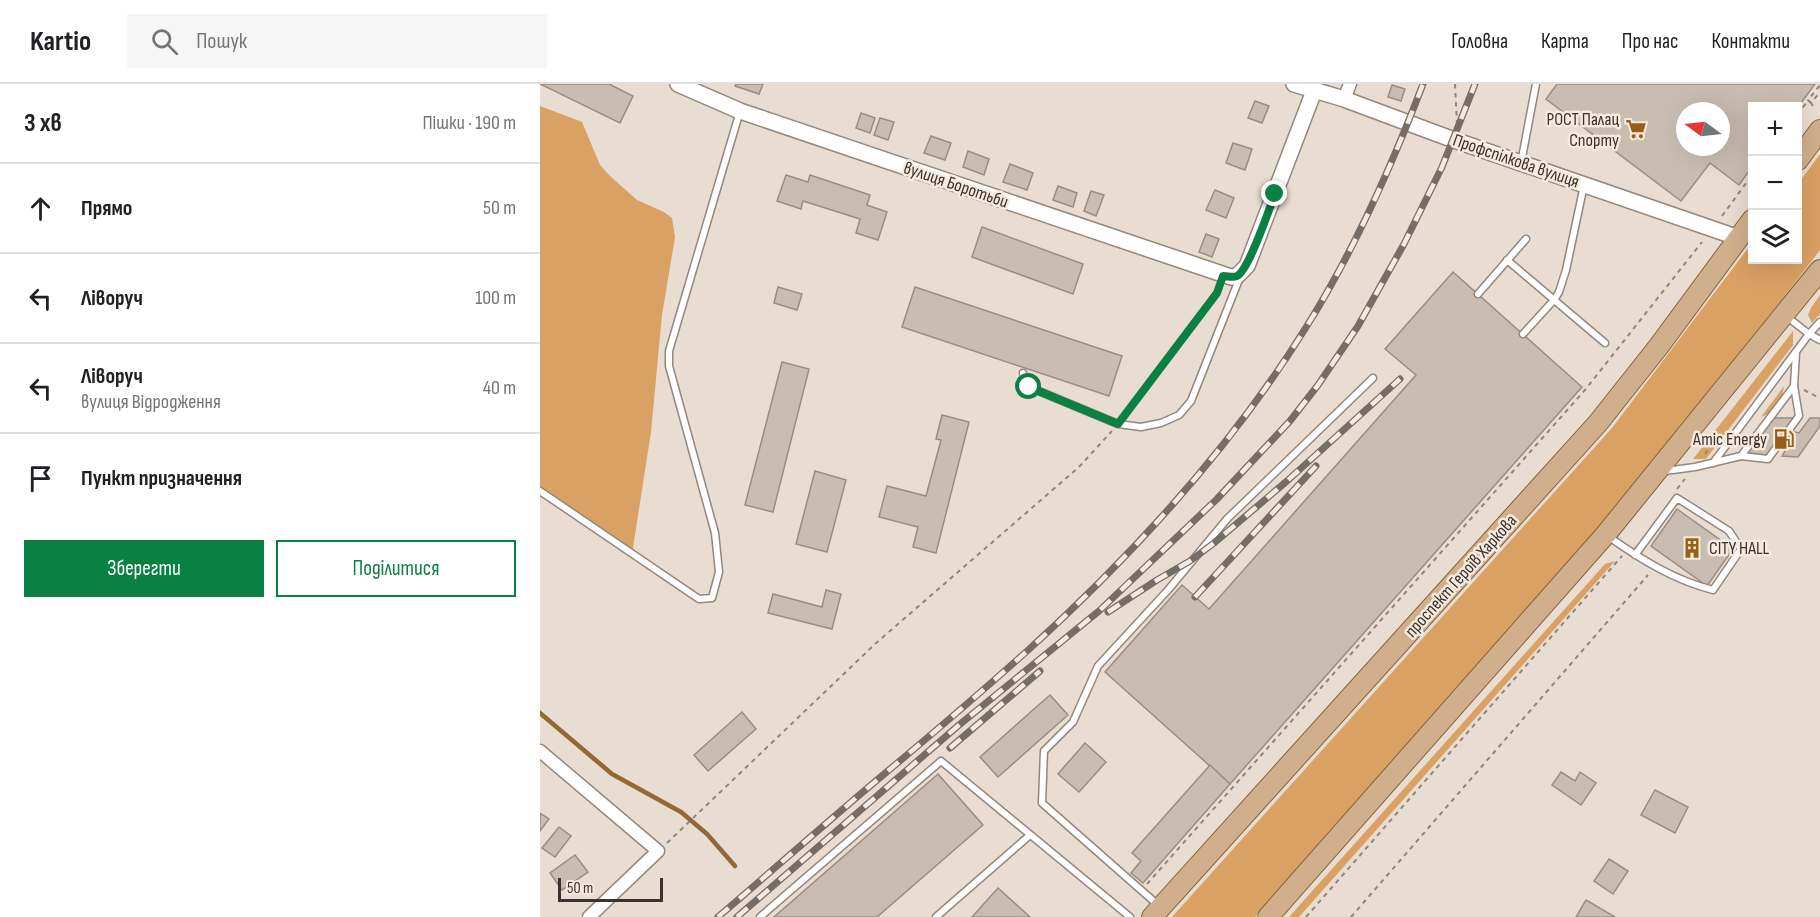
<!DOCTYPE html>
<html lang="uk">
<head>
<meta charset="utf-8">
<style>
  :root { --surface:#fff; --page:#f6f6f6; --text:#202124; --muted:#757577; --line:#e0e0e0; --accent:#0b8043 }
  body { margin:0; font-family:"Sofia Sans Condensed",sans-serif; background:var(--page); color:var(--text) }
  .controls { position:absolute; right:18px; top:18px; display:grid; overflow:hidden; border-radius:0px; box-shadow:0 6px 24px #0002 }
  .controls button { width:54px; height:54px; display:grid; place-items:center; padding:0; border:0; border-bottom:2px solid var(--line); background:var(--surface); color:var(--text); font:30px sans-serif }
  .compass { position:absolute; left:1136px; top:18px; width:54px; height:54px; border-radius:50%; background:var(--surface); box-shadow:0 6px 24px #0002; rotate:285deg }
  .scale { position:absolute; left:18px; bottom:15px; width:105px; box-sizing:border-box; padding-left:6px; border:3px solid #38332e; border-top:0; font-size:16px; line-height:21px; white-space:nowrap; color:#38332e; -webkit-text-stroke:4px #f6e9dd; paint-order:stroke }
  .stop { position:absolute; width:18px; height:18px; margin:-14px; border:4px solid #0b8043; border-radius:50%; background:#fff }
  .stop.end { background:#0b8043; border-color:#fff; box-shadow:0 2px 6px #0008 }
  .list { margin:0; padding:0; list-style:none }
  h2 { display:flex; justify-content:space-between; align-items:center; height:78px; margin:0; padding:0 24px; font-size:26px }
  h2 small { font-size:20px; font-weight:400; color:var(--muted) }
  .list li { display:grid; grid-template-columns:39px 1fr auto; gap:18px; align-items:center; box-sizing:border-box; height:90px; padding:0 24px; border-top:2px solid var(--line) }
  .list b { display:block; font-size:22px; white-space:nowrap }
  .list p { margin:0; font-size:20px; white-space:nowrap; color:var(--muted) }
  .list em { font-size:20px; font-style:normal; color:var(--muted) }
  .actions { display:flex; gap:12px; padding:18px 24px }
  .actions a { flex:1; padding:14px 0; border:2px solid var(--accent); border-radius:0px; text-align:center; font-size:21px; color:var(--accent) }
  .actions .main { background:var(--accent); color:#fff }
  .icon { flex:none; width:33px; height:33px; fill:none; stroke:currentColor; stroke-width:2; stroke-linecap:round; stroke-linejoin:round }
  .map { position:relative; flex:none; width:1280px; height:833px; overflow:hidden }
  header { display:flex; align-items:center; gap:36px; box-sizing:border-box; height:84px; padding:0 30px; background:var(--surface); border-bottom:2px solid var(--line) }
  header strong { font-size:28px }
  nav { display:flex; gap:33px; margin-inline-start:auto; font-size:21px }
  .search { width:420px; height:54px; background:var(--page); display:flex; align-items:center; gap:15px; box-sizing:border-box; padding:0 21px; border-radius:0px; color:var(--muted); font-size:22px }
  main { display:flex }
  aside { flex:1; background:var(--surface) }
  .map>svg:first-child { display:block }
  .green { fill:#daa164 }
  .lines { fill:none; stroke-linecap:round; stroke-linejoin:round }
  .stream { stroke:#936838; stroke-width:4.5 }
  .building { fill:#c9bdb1; stroke:#998d82; stroke-width:1.5; fill-rule:evenodd }
  .service-casing { stroke:#93887d; stroke-width:9 }
  .minor-casing { stroke:#93887d; stroke-width:15 }
  .tertiary-casing { stroke:#93887d; stroke-width:18 }
  .primary-casing { stroke:#866239; stroke-width:22 }
  .path { stroke:#8e857d; stroke-width:2; stroke-dasharray:4.5 4.5; stroke-linecap:butt }
  .service { stroke:#fff; stroke-width:6 }
  .minor { stroke:#fff; stroke-width:12 }
  .tertiary { stroke:#fff; stroke-width:15 }
  .primary { stroke:#d0b08c; stroke-width:20 }
  .rail-casing { stroke:#756e66; stroke-width:7 }
  .rail { stroke:#f6e9dd; stroke-width:4.5; stroke-dasharray:14; stroke-linecap:butt }
  .route { stroke:#0b8043; stroke-width:8 }
  .labels { text-anchor:middle; dominant-baseline:central; stroke-width:5; stroke-linejoin:round; paint-order:stroke }
  .poi-label { font-size:18px; fill:#38332e; stroke:#f6e9dd; text-anchor:end }
  .street-label { font-size:18px; fill:#38332e; stroke:#f6e9dd }
</style>
</head>
<body>
<header>
<strong>Kartio</strong>
<div class="search"><svg class="icon" aria-label="search" viewBox="0 0 24 24"><circle cx="10" cy="10" r="6"/><path d="M15 15l6 6"/></svg>Пошук</div>
<nav><a>Головна</a><a>Карта</a><a>Про нас</a><a>Контакти</a></nav>
</header>
<main>
<aside>
<h2>3 хв<small>Пішки · 190 m</small></h2>
<ul class="list">
<li><svg class="icon" aria-label="ahead" viewBox="0 0 24 24"><path d="M12 20V5M6 11l6-6 6 6"/></svg><div><b>Прямо</b></div><em>50 m</em></li>
<li><svg class="icon" aria-label="left" viewBox="0 0 24 24"><path d="M17 20v-9H6M10 6l-5 5 5 5"/></svg><div><b>Ліворуч</b></div><em>100 m</em></li>
<li><svg class="icon" aria-label="left" viewBox="0 0 24 24"><path d="M17 20v-9H6M10 6l-5 5 5 5"/></svg><div><b>Ліворуч</b><p>вулиця Відродження</p></div><em>40 m</em></li>
<li><svg class="icon" aria-label="arrive" viewBox="0 0 24 24"><path d="M6 21V4h12l-3 4 3 4H6"/></svg><div><b>Пункт призначення</b></div></li>
</ul>
<div class="actions"><a class="main">Зберегти</a><a>Поділитися</a></div>
</aside>
<div class="map">
<svg width="1280" height="833" viewBox="0 0 1280 833">
  <rect width="100%" height="100%" fill="#e9dcd0"/>
  <!-- green -->
  <g class="green">
    <path d="M0 22 42 38 60 81 70 92 97 116 124 128 132 134 135 153 122 231 111 348 92 470 0 407Z"/>
    <path d="M1280 70V166L1119 375 1030 479 715 833H632L1072 344 1212 159V176H1258V100Z"/>
    <path d="M1280 211V230L1272 239 1268 231 1271 224Z"/>
    <path d="M1253 247V261L1166 375H1153Z"/>
    <path d="M1244 302C1242 317 1236 327 1221 333Z"/>
    <path d="M1075 477 759 833H749L1065 480Z"/>
  </g>
  <g class="lines">
    <!-- stream -->
    <path class="stream" d="M0 629 72 690 141 728 167 750 195 782"/>
  </g>
  <!-- building -->
  <g class="building">
    <path d="M0 0H69L93 12 80 39Z"/>
    <path d="M196 0H223L219 10 195 2Z"/>
    <path d="M1017 0H1275L1258 23 1212 22V83L1199 101 1170 79 1141 117 1006 15ZM1145 27H1181V63H1145Z"/>
    <path d="M852 1 865 5 861 17 848 13Z"/>
    <path d="M715 17 729 22 722 39 708 34Z"/>
    <path d="M321 29 335 34 330 49 316 44Z"/>
    <path d="M340 34 354 38 348 56 334 51Z"/>
    <path d="M391 52 411 59 405 76 384 69Z"/>
    <path d="M693 59 712 65 705 86 686 79Z"/>
    <path d="M428 67 449 75 444 91 423 83Z"/>
    <path d="M470 80 493 89 487 106 463 98Z"/>
    <path d="M246 91 268 98 270 91 330 111 327 121 347 128 338 156 316 149 320 135 263 117 261 125 237 117Z"/>
    <path d="M518 102 537 109 533 123 513 116Z"/>
    <path d="M675 106 694 114 686 134 666 126Z"/>
    <path d="M551 107 564 111 556 132 544 127Z"/>
    <path d="M442 143 543 180 533 210 432 173Z"/>
    <path d="M666 150 679 155 672 173 659 168Z"/>
    <path d="M913 188 1042 303 690 700 565 588 642 501 669 525 876 291 845 265Z"/>
    <path d="M238 203 262 210 257 226 234 219Z"/>
    <path d="M375 203 582 272 569 312 362 243Z"/>
    <path d="M242 278 269 285 233 428 205 421Z"/>
    <path d="M402 331 429 338 396 469 373 463 378 443 339 433 347 402 386 412 401 356 396 355Z"/>
    <path d="M1234 334H1254L1247 346 1259 349 1270 334H1280V342L1258 373 1242 372 1247 364 1235 362 1225 374 1205 372Z"/>
    <path d="M275 387 306 396 287 468 256 460Z"/>
    <path d="M1137 425 1193 465 1167 502 1111 462Z"/>
    <path d="M286 506 301 510 292 545 228 529 233 510 282 523Z"/>
    <path d="M510 611 528 631 458 693 440 673Z"/>
    <path d="M202 628 216 645 168 687 154 671Z"/>
    <path d="M545 659 566 678 539 708 518 690Z"/>
    <path d="M670 681 690 700 603 799 591 789 601 777 592 769Z"/>
    <path d="M1021 688 1035 697 1040 688 1056 699 1041 721 1012 701Z"/>
    <path d="M398 690 443 741 337 833H234Z"/>
    <path d="M1115 706 1148 723 1135 749 1101 731Z"/>
    <path d="M0 729 9 735 0 747Z"/>
    <path d="M19 743 31 752 15 773 2 764Z"/>
    <path d="M35 771 48 788 22 806 10 789Z"/>
    <path d="M1069 775 1088 787 1073 810 1054 797Z"/>
    <path d="M458 804 490 833H432Z"/>
    <path d="M1046 816 1075 833H1036Z"/>
  </g>
  <g class="lines">
    <!-- service casing -->
    <g class="service-casing">
      <g id="service">
        <path d="M981 79 996 0"/>
        <path d="M967 176 1065 259"/>
        <path d="M938 210 986 155"/>
        <path d="M1246 232 1269 250 1280 256"/>
        <path d="M983 250 1014 216 1019 208 1026 186 1044 101"/>
        <path d="M483 289 489 303 578 340 601 343 621 339 639 331 651 317 700 193"/>
        <path d="M1201 372 1228 375 1259 332 1254 302"/>
        <path d="M1173 379 1269 250 1280 238"/>
        <path d="M1125 387 1155 383 1201 372 1254 302 1256 269"/>
        <path d="M0 407 159 515 172 514 179 488 175 449 129 282V267L200 27"/>
        <path d="M1069 453C1102 476 1134 496 1173 506L1201 465 1189 447 1137 414 1095 471"/>
        <path d="M618 821 502 719 504 667 533 638 558 582 628 506 687 435 833 294"/>
        <path d="M220 833 401 677 590 833"/>
        <path d="M396 833 490 751"/>
      </g>
    </g>
    <!-- minor casing -->
    <g class="minor-casing">
      <g id="minor">
        <path d="M804 15 810 0"/>
        <path d="M0 667 118 767 49 833"/>
      </g>
    </g>
    <!-- tertiary casing -->
    <g class="tertiary-casing">
      <g id="tertiary">
        <path d="M138 0 200 27 691 193 697 192 707 182 774 7"/>
        <path d="M754 0 804 15 914 56 1199 154"/>
      </g>
    </g>
    <!-- primary casing -->
    <g class="primary-casing">
      <g id="primary">
        <path d="M1258 76 1280 46"/>
        <path d="M612 833 1058 339 1119 262 1212 136"/>
        <path d="M728 833 1066 450 1280 186"/>
      </g>
    </g>
    <!-- path -->
    <g class="path">
      <path d="M915 0 917 40"/>
      <path d="M1271 19 1268 16 1280 1"/>
      <path d="M1273 22 1271 19 1280 8"/>
      <path d="M1258 31 1268 16"/>
      <path d="M1182 132 1212 91"/>
      <path d="M1264 306 1280 314"/>
      <path d="M585 331 677 209 679 203"/>
      <path d="M1165 370 1176 355"/>
      <path d="M1137 405 1145 395"/>
      <path d="M127 759 335 560 539 383 572 347"/>
      <path d="M607 800 1045 306 1162 158"/>
      <path d="M766 833 1082 472"/>
      <path d="M811 833 1108 491"/>
    </g>
    <!-- service -->
    <use href="#service" class="service"/>
    <!-- minor -->
    <use href="#minor" class="minor"/>
    <!-- tertiary -->
    <use href="#tertiary" class="tertiary"/>
    <!-- primary -->
    <use href="#primary" class="primary"/>
    <!-- rail casing -->
    <g class="rail-casing">
      <g id="rail">
        <path d="M655 513 776 382"/>
        <path d="M568 528 617 496 650 477 674 459 747 397 860 295"/>
        <path d="M410 664 500 587"/>
        <path d="M178 833C233 786 287 738 343 691 391 651 439 610 486 568 590 474 690 365 765 245 813 169 851 84 883 0"/>
        <path d="M197 833 419 641 559 527 677 415 750 337 778 301 818 242 864 160 902 83 935 0"/>
      </g>
    </g>
    <!-- rail -->
    <use href="#rail" class="rail"/>
  </g>
  <g class="lines">
    <!-- route -->
    <path class="route" d="M489 303 578 340 677 209 683 192C688 192 693 194 697 192 709 186 729 125 735 110"/>
  </g>
  <!-- icons -->
  <defs>
    <g id="supermarket-bare" transform="scale(1.62)"><path d="M-6-5.5h2.5l.6 2H6L4.5 2H-2.5L-4.4-4H-6ZM-1.5 3.2a1.3 1.3 0 1 0 .1 0ZM3 3.2a1.3 1.3 0 1 0 .1 0Z" fill="#97601a" stroke="#f6e9dd" stroke-width="2.5" paint-order="stroke"/></g>
    <g id="fuel-bare" transform="scale(1.62)"><path d="M-5.5-6h7V0h2V4h1.3V-2.5L3-4.5l.8-.8L6-3V5H2.5V1h-1V6h-7ZM-4.2-4.7v3.2H.2V-4.7Z" fill="#97601a" stroke="#f6e9dd" stroke-width="2.5" paint-order="stroke"/></g>
    <g id="building-bare" transform="scale(1.62)"><path d="M-4-6H4V6H1V3H-1V6H-4ZM-2.5-4.3h1.7v1.8h-1.7ZM.8-4.3h1.7v1.8H.8ZM-2.5-1h1.7V.8h-1.7ZM.8-1h1.7V.8H.8Z" fill="#97601a" stroke="#f6e9dd" stroke-width="2.5" paint-order="stroke"/></g>
  </defs>
  <g fill-rule="evenodd">
    <use href="#supermarket-bare" x="1096" y="45"/>
    <use href="#fuel-bare" x="1244" y="355"/>
    <use href="#building-bare" x="1152" y="464"/>
  </g>
  <g class="labels">
    <!-- poi labels -->
    <g class="poi-label">
      <text x="1079" y="35">РОСТ Палац<tspan x="1079" dy="21">Спорту</tspan></text>
      <text x="1227" y="355">Amic Energy</text>
      <text x="1169" y="464" text-anchor="start">CITY HALL</text>
    </g>
    <!-- street labels -->
    <g class="street-label">
      <text transform="translate(976 77) rotate(19)">Профспілкова вулиця</text>
      <text transform="translate(416 101) rotate(19)">вулиця Боротьби</text>
      <text transform="translate(921 492) rotate(-48)">проспект Героїв Харкова</text>
    </g>
  </g>
</svg>
<div class="controls">
<button>+</button>
<button>−</button>
<button><svg class="icon" aria-label="layers" viewBox="0 0 24 24"><path d="M12 4l9 5-9 5-9-5zM3 14l9 5 9-5"/></svg></button>
</div>
<svg class="compass" viewBox="-18 -18 36 36"><path d="M0-13l5 13h-10z" fill="#e53935"/><path d="M0 13l5-13h-10z" fill="#757577"/></svg>
<div class="scale">50 m</div>
<div class="stop" style="left:489px;top:303px"></div>
<div class="stop end" style="left:735px;top:110px"></div>
</div>
</main>
</body>
</html>
